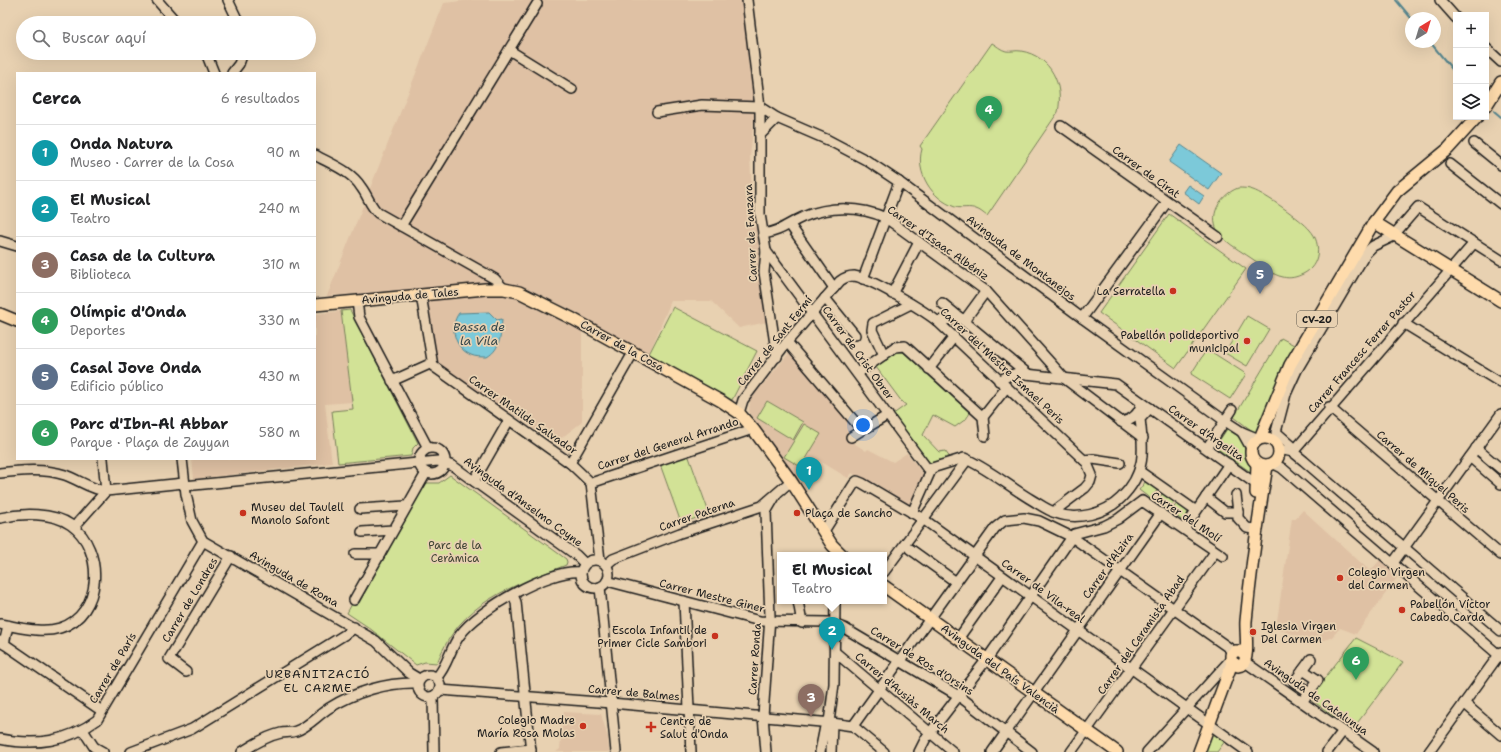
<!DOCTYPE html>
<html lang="es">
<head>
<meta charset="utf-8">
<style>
  :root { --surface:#fff; --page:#f2f2f2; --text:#202124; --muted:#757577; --line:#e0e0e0; --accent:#111827 }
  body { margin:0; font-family:"Shantell Sans",sans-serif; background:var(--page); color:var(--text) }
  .controls { position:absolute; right:12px; top:12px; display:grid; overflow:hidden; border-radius:0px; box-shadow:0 4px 16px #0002 }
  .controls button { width:36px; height:36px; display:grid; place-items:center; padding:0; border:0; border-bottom:1px solid var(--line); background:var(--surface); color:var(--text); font:20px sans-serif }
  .compass { position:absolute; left:1405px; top:12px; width:36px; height:36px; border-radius:50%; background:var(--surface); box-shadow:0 4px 16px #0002; rotate:38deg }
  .you { position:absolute; left:863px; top:425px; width:14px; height:14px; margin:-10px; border:3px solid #fff; border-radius:50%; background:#1a73e8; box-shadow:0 0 0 6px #1a73e833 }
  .badge { display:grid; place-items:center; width:26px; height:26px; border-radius:50%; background:var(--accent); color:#fff; font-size:13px; font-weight:700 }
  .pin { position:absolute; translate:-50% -33px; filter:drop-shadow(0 1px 2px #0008) }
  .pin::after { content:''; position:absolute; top:21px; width:14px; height:12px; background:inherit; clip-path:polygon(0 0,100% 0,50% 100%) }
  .popup { position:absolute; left:777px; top:552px; width:110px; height:52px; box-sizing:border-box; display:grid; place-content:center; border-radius:0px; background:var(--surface); filter:drop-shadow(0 1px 3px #0005); font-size:13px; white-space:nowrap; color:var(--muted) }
  .popup b { font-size:15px; color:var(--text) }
  .popup::after { content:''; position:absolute; left:50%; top:100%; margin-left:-8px; border:8px solid transparent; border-top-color:var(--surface) }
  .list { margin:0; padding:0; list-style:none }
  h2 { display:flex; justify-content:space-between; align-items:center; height:52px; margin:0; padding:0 16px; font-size:17px }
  h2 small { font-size:13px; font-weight:400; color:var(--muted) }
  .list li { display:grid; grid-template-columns:26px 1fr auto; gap:12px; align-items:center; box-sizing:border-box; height:56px; padding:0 16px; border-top:1px solid var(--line) }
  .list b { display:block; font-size:15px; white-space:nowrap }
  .list p { margin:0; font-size:13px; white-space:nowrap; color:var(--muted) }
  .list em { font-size:13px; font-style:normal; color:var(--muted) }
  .icon { flex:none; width:22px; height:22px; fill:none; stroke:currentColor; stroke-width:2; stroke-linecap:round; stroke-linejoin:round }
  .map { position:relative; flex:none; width:1501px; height:752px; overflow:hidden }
  .search { position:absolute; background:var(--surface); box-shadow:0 4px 16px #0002; left:16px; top:16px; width:300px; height:44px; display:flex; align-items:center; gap:10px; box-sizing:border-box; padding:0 14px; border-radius:22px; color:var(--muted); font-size:15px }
  .panel { position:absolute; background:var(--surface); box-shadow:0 4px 16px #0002; left:16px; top:72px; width:300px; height:388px; border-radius:0px }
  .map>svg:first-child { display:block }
  .built { fill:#dfc1a4 }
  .green { fill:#d2e296; stroke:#777f59 }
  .water { fill:#7bc9d9; stroke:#55848d }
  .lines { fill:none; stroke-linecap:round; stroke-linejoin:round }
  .stream { stroke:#55848d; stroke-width:2 }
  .minor-casing { stroke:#1c1c1c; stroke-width:12 }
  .major-casing { stroke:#1c1c1c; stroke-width:14 }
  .minor { stroke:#e8d1b1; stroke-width:9 }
  .major { stroke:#fedbac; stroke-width:11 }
  .poi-dot { fill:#c8321e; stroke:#e8d1b1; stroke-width:1.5 }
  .labels { text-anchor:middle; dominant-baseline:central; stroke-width:3.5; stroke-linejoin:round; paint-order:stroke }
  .shield { fill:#e8d1b1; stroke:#595249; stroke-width:1 }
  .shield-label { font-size:10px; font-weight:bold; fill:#1c1c1c }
  .street-label { font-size:11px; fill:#1c1c1c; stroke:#e8d1b1 }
  .poi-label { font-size:11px; fill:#1c1c1c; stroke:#e8d1b1; text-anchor:start }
  .park-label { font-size:11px; fill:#404434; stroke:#e8d1b1 }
  .water-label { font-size:12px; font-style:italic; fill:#34474b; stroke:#e8d1b1 }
  .neighbourhood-label { font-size:12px; letter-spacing:1px; fill:#1c1c1c; stroke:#e8d1b1 }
</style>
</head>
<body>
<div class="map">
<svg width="1501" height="752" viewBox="0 0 1501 752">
  <rect width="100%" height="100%" fill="#e8d1b1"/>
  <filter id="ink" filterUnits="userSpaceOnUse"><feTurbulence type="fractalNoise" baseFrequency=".025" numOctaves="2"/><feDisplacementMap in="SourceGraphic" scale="8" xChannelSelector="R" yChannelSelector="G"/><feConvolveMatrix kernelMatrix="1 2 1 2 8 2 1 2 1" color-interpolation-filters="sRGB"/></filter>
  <g filter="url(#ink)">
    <!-- built -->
    <g class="built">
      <path d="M470 0H748L756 100 750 157 753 212 760 252 767 322 739 328 711 301H671L648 356 582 318V422L555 443 437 364 426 290 327 296 444 3Z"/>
      <path d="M341 311 352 402 325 404 332 463 194 479 192 459H315V314Z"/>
      <path d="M791 351 856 427 847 433 852 442 866 451 868 449 893 462 907 453 923 474 909 504 873 482 871 484 852 473 848 478 820 461 795 477 749 412 750 400Z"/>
      <path d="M1303 510 1370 571 1381 559 1399 575 1356 634 1340 628 1332 637 1325 640 1310 641 1276 628 1292 518 1295 519Z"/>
      <path d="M563 712 601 714 608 738 609 752H556L560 749Z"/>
    </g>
    <!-- green -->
    <g class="green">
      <path d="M992 43C996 45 1001 50 1006 51 1010 52 1016 50 1021 51 1051 56 1064 85 1058 112L987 216C984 214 980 210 976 209 970 206 962 209 955 207 932 199 915 173 922 149L920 146Z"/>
      <path d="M1238 188C1243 188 1248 188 1253 190 1265 194 1302 220 1310 230 1322 243 1320 266 1303 274 1297 277 1290 279 1283 277 1272 275 1263 266 1254 260 1244 253 1233 247 1224 239 1205 222 1217 196 1238 188Z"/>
      <path d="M1169 214 1246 269 1176 368 1099 313Z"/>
      <path d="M673 307 757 351 732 400 648 356Z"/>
      <path d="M350 310 418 443 413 448 411 456 338 463 332 411 353 409 341 311Z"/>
      <path d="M1247 316 1269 329 1247 366 1225 353Z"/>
      <path d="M1281 338 1296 346 1259 433H1255L1234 417Z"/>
      <path d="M1207 349 1246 374 1230 399 1191 374Z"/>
      <path d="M896 352H903L970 413 966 419 955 427 933 415 923 435 939 452 945 451 951 459 931 464 892 415 906 405 902 402 876 367Z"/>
      <path d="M767 401 803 422 793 440 757 418Z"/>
      <path d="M804 424 821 434 801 467 784 457Z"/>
      <path d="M1227 429 1244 440 1245 458 1253 469 1252 473 1215 447Z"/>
      <path d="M682 455 689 457 708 510 705 515 685 522 680 520 661 467 664 461Z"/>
      <path d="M450 475 566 559 567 562 566 565C511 587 460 602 437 663L425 662 416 665 368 627 347 613 353 602 359 603 426 483H439Z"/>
      <path d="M1146 481 1158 489 1151 499 1139 490Z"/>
      <path d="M1163 493 1175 501 1168 511 1156 502Z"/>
      <path d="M1177 503 1189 511 1183 521 1171 512Z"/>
      <path d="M1356 638 1403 662 1352 730 1309 698Z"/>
      <path d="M1211 732H1213L1225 741 1217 752H1205Z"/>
    </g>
    <!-- water -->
    <g class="water">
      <path d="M1181 145 1221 173 1209 190 1169 162Z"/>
      <path d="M1188 185 1204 196 1199 204 1183 192Z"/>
      <path d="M489 312 497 320 502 319C501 334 501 349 487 357 482 357 475 357 471 355 454 348 449 326 459 313Z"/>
    </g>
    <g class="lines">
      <!-- stream -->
      <g class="stream">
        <path d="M1396 0 1411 18"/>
        <path d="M1430 42 1456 74"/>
        <path d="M1494 111 1501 117"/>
      </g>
      <!-- minor casing -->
      <g class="minor-casing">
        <g id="minor">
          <path d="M157 0 177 23"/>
          <path d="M228 0 239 23"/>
          <path d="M747 0 760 107V214L766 251 764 272 777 357"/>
          <path d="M1440 0 1456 18"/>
          <path d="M1486 48 1501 62"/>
          <path d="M509 50 572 89"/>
          <path d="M206 53 214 73"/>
          <path d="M232 73 239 64 243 53"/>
          <path d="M657 112 702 105 760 107 777 118 828 140 866 160 899 182 1082 318 1225 421 1242 432 1259 439"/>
          <path d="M1061 126 1218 237"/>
          <path d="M760 135 777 118"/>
          <path d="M1474 143 1501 165"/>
          <path d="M315 155C331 164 351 171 361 187 368 196 370 206 378 213L495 279 504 289"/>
          <path d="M1450 164 1501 204"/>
          <path d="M790 225 834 288"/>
          <path d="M401 226 537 4"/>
          <path d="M763 234C782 231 787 224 803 217 830 206 860 206 886 218L986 291 1065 379 1143 438"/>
          <path d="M0 241 17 246"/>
          <path d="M766 251 926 467 931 470"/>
          <path d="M863 279 899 182"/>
          <path d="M892 294 919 242"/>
          <path d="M421 295 433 366 570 463 591 483 600 560"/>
          <path d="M825 298 855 335"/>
          <path d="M357 301 359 317 428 448"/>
          <path d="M942 303 1028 374"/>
          <path d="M1082 318 1167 202"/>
          <path d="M937 321 961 318"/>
          <path d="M964 321 986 291"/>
          <path d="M1403 323 1501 383"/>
          <path d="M787 342 862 430 851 437"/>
          <path d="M884 355 872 330 873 323 911 304"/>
          <path d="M929 369 954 337"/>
          <path d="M858 373 895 347 905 346 983 417 985 436"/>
          <path d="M392 381 432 363"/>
          <path d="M999 381 1008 376 1017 373 1116 384 1256 484"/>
          <path d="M1329 407 1501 555"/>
          <path d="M739 413 743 400 787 342 840 281C844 278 848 276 854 276 870 278 923 310 937 321L1087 463 1092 475 1090 482 1085 488 1053 512"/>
          <path d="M983 417 1006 388"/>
          <path d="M1121 422C1131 420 1139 415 1141 404"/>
          <path d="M868 427 888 415"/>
          <path d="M1242 432 1251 448"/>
          <circle cx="432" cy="461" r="13"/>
          <path d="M1207 448 1232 410"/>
          <path d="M1476 448 1501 469"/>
          <path d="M1279 449 1293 452 1304 461 1501 631"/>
          <path d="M1293 452 1292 446 1276 432 1286 394 1297 370 1366 253 1373 246 1392 237 1418 207 1501 260"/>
          <path d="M1293 452 1474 243"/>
          <path d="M1470 457 1501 484"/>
          <path d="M182 459 186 494 192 521 203 541 376 641 409 673 419 679"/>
          <path d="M1084 460 1093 459 1120 463"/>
          <path d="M570 463 633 353"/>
          <path d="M1274 464 1282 468 1501 657"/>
          <path d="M1139 471 1196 511"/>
          <path d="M0 473C21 470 45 468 65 475 79 480 92 490 106 491L184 483"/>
          <path d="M474 481 509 420"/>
          <path d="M591 483 753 429"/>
          <path d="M184 486 418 463 438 461 453 466 576 555 585 564"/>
          <path d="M1236 495 1238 512"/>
          <path d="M1206 497 1225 512H1238V518L1247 528 1255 529"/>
          <path d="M360 509 406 506"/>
          <path d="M912 513 932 468 964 458C987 468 1010 487 1032 500 1039 504 1047 510 1056 513 1077 521 1105 514 1121 498 1146 473 1144 451 1140 419L1150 408"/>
          <path d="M0 518C21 513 53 512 71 525 105 549 103 615 60 628 41 634 19 627 0 624"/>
          <path d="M74 527 106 491 103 459"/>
          <path d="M1184 529 1229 464"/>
          <path d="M824 531 854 484 857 481 862 483 923 519 1248 752"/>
          <path d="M362 532 393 530"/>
          <path d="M910 549 956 582"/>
          <path d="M355 554H380"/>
          <circle cx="595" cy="574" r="14"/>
          <path d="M1393 563 1501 414"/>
          <path d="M606 565 613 559 680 533 762 506 791 481"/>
          <path d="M884 572 967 460"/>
          <path d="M607 581 760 621 828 622 844 628 959 696 1032 752"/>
          <path d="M600 587 616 752"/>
          <path d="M513 595 516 602 531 752"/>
          <path d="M354 600 426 473"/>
          <path d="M684 601 691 752"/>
          <path d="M798 601 802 623"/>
          <path d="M958 639 1002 577"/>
          <path d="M0 641 102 711"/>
          <path d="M4 644 8 626"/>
          <path d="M835 652 953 752"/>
          <path d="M1245 662 1373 752"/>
          <path d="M1303 670 1311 659"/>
          <path d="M186 672 169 659 231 556"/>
          <circle cx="429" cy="686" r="11"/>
          <path d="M437 677C448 665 450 648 460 635 479 609 549 569 581 572"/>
          <path d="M440 690 611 703 832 723 853 726 884 752"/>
          <path d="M433 697 434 752"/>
          <path d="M1302 702 1318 680 1303 670 1294 682 1309 692"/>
          <path d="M1464 703 1501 735"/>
          <path d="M829 722 834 684 835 601"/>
          <path d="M853 726 995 528 1005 520 1024 518 1039 521 1072 537 1229 648 1232 654"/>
          <path d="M83 730 94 747 103 752"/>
          <path d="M0 739C36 746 67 742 97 720L203 541"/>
          <path d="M131 752 192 729 349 632 354 627"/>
          <path d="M242 752C254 744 267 736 281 733 286 732 291 733 296 731 308 727 318 715 329 708 355 692 387 682 417 683"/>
          <path d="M501 752 531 749"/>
          <path d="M766 752 763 716 770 617 766 512 776 495"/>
          <path d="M820 752 826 722"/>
          <path d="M831 752 832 723"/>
          <path d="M919 752 926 738 987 659 1074 534 1104 526 1118 519 1142 501 1223 556"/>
          <path d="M992 752 1161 513"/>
          <path d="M1071 752 1215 552"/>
          <path d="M1147 752 1231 659"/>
          <path d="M1327 752 1343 731"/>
          <path d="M1429 752 1501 652"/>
        </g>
      </g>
      <!-- major casing -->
      <g class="major-casing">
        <g id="major">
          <path d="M1486 106 1501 82"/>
          <path d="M1374 222 1501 301"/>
          <path d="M315 305 485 289H504L519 292 573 319 721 401 739 413 753 429 791 481 832 545 842 555"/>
          <path d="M0 314 17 321"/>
          <circle cx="1265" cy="452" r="14"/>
          <path d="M1260 438 1290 365 1374 222 1397 191 1448 149 1477 117"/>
          <path d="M1256 493 1257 464"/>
          <path d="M884 586 1117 752"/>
          <path d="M1246 656 1241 651H1235L1231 655V661L1238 666 1242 665C1250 658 1245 631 1246 621 1251 569 1258 518 1267 466"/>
          <path d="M1199 752 1232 663"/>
        </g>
      </g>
      <!-- minor -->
      <use href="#minor" class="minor"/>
      <!-- major -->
      <use href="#major" class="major"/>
    </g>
  </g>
  <!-- markers -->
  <g class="poi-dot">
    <circle cx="1173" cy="291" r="4"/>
    <circle cx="1247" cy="341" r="4"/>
    <circle cx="243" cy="513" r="4"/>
    <circle cx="797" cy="513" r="4"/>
    <circle cx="1340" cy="578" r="4"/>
    <circle cx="1402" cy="610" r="4"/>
    <circle cx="1253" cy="632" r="4"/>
    <circle cx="715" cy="636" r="4"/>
    <circle cx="583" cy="726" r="4"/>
    <path d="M649 721h4v4h4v4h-4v4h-4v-4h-4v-4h4z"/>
  </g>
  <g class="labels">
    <!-- shield labels -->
    <rect class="shield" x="1297" y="311" width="40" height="16" rx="3"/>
    <g class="shield-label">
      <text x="1317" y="319">CV-20</text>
    </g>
    <!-- street labels -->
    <g class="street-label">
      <text transform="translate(1146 172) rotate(36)">Carrer de Cirat</text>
      <text transform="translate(751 233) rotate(-93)">Carrer de Fanzara</text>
      <text transform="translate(938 243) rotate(35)">Carrer d'Isaac Albéniz</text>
      <text transform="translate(1021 258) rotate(37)">Avinguda de Montanejos</text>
      <text transform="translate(410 296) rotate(-5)">Avinguda de Tales</text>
      <text transform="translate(775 341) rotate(-51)">Carrer de Sant Fermí</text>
      <text transform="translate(622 346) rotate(29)">Carrer de la Cosa</text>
      <text transform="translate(1362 352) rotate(-49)">Carrer Francesc Ferrer Pastor</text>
      <text transform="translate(858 353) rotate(54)">Carrer de Crist Obrer</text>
      <text transform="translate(1002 366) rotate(43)">Carrer del Mestre Ismael Peris</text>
      <text transform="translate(523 415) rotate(35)">Carrer Matilde Salvador</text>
      <text transform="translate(1206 433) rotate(35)">Carrer d'Argelita</text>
      <text transform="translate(668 444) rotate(-18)">Carrer del General Arrando</text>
      <text transform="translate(1423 472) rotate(41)">Carrer de Miquel Peris</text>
      <text transform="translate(523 502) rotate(36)">Avinguda d'Anselmo Coyne</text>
      <text transform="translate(697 515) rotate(-19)">Carrer Paterna</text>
      <text transform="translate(1186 517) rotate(34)">Carrer del Molí</text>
      <text transform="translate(1108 566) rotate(-54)">Carrer d'Alzira</text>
      <text transform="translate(294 579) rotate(30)">Avinguda de Roma</text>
      <text transform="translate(1043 591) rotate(36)">Carrer de Vila-real</text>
      <text transform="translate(712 596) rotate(14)">Carrer Mestre Giner</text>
      <text transform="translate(190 600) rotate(-59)">Carrer de Londres</text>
      <text transform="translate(1141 635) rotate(-55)">Carrer del Ceramista Abad</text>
      <text transform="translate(755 659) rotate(-86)">Carrer Ronda</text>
      <text transform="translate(922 661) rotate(32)">Carrer de Ros d'Orsins</text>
      <text transform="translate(113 668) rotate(-59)">Carrer de París</text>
      <text transform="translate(1000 669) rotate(36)">Avinguda del País Valencià</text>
      <text transform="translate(634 693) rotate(5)">Carrer de Balmes</text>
      <text transform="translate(902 693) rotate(40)">Carrer d'Ausiàs March</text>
      <text transform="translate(1316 697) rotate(35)">Avinguda de Catalunya</text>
    </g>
    <!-- poi labels -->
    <g class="poi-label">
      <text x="1165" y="291" text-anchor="end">La Serratella</text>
      <text x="1239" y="335" text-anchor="end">Pabellón polideportivo<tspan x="1239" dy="13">municipal</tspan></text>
      <text x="251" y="507">Museu del Taulell<tspan x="251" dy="13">Manolo Safont</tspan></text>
      <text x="805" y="513">Plaça de Sancho</text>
      <text x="1348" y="572">Colegio Virgen<tspan x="1348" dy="13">del Carmen</tspan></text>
      <text x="1410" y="604">Pabellón Víctor<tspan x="1410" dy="13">Cabedo Carda</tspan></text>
      <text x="1261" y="626">Iglesia Virgen<tspan x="1261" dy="13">Del Carmen</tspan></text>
      <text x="707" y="630" text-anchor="end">Escola Infantil de<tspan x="707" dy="13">Primer Cicle Sambori</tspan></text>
      <text x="575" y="720" text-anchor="end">Colegio Madre<tspan x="575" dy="13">María Rosa Molas</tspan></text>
      <text x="660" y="721">Centre de<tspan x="660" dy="13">Salut d'Onda</tspan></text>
    </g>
    <!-- park labels -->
    <g class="park-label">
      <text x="455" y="545">Parc de la<tspan x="455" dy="13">Ceràmica</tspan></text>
    </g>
    <!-- water labels -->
    <g class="water-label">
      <text x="479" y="327">Bassa de<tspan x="479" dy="14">la Vila</tspan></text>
    </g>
    <!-- neighbourhood labels -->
    <g class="neighbourhood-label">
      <text x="318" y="674">URBANITZACIÓ<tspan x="318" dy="14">EL CARME</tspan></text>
    </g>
  </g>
</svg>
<div class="controls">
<button>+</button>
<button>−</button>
<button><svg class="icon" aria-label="layers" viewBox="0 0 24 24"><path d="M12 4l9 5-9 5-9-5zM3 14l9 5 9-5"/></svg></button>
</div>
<svg class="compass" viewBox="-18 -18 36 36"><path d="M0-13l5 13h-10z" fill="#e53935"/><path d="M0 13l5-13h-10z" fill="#757577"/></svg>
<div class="you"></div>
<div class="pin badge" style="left:809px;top:490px;background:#0f9aa8">1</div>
<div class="pin badge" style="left:832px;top:650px;background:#0f9aa8">2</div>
<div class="popup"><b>El Musical</b>Teatro</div>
<div class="pin badge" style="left:811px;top:717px;background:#8d6e63">3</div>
<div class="pin badge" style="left:989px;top:129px;background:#2e9e5b">4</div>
<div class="pin badge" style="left:1260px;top:294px;background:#5c6f8a">5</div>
<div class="pin badge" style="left:1356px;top:680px;background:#2e9e5b">6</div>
<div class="search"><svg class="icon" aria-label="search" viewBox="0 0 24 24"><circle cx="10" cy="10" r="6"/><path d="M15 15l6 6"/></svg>Buscar aquí</div>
<section class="panel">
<h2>Cerca<small>6 resultados</small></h2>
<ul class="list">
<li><span class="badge" style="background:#0f9aa8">1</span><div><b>Onda Natura</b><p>Museo · Carrer de la Cosa</p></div><em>90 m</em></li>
<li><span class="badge" style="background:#0f9aa8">2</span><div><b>El Musical</b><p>Teatro</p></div><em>240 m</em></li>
<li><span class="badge" style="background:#8d6e63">3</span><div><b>Casa de la Cultura</b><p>Biblioteca</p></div><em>310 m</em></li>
<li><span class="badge" style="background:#2e9e5b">4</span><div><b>Olímpic d'Onda</b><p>Deportes</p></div><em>330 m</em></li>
<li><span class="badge" style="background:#5c6f8a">5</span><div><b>Casal Jove Onda</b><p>Edificio público</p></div><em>430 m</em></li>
<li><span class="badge" style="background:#2e9e5b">6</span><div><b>Parc d'Ibn-Al Abbar</b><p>Parque · Plaça de Zayyan</p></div><em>580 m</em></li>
</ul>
</section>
</div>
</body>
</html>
